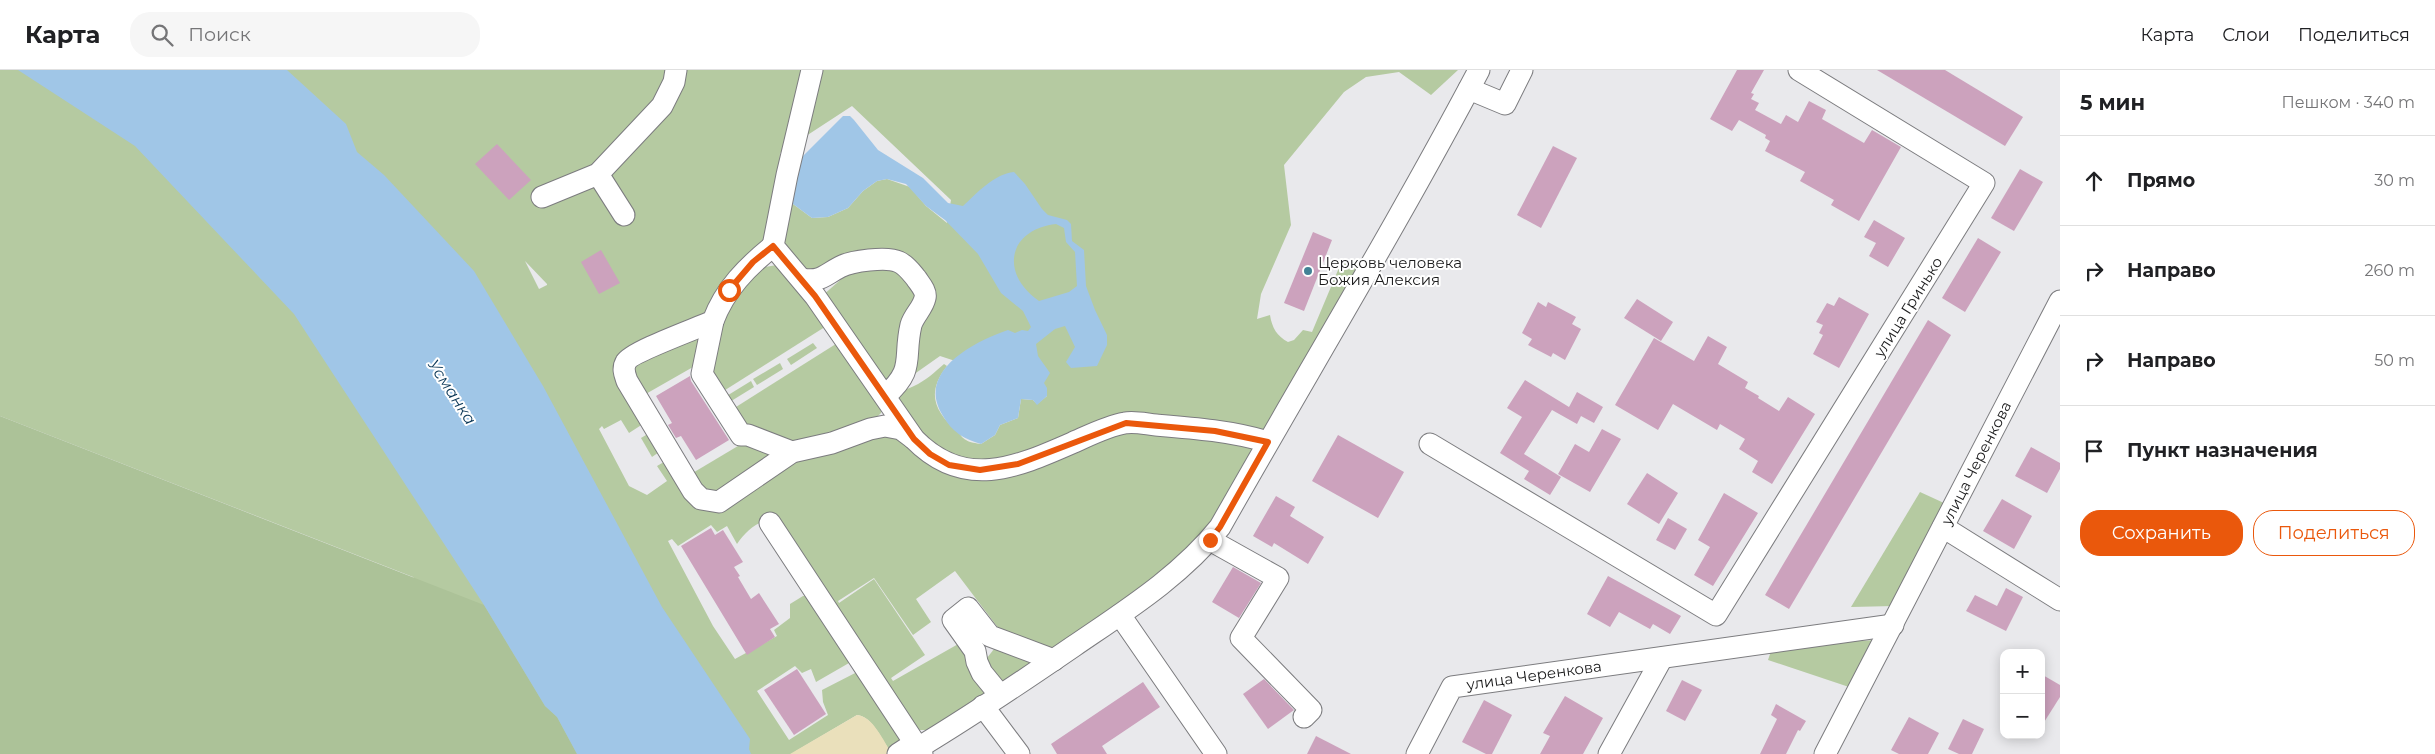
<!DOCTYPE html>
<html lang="ru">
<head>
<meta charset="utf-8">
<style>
  :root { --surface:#fff; --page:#f6f6f6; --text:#202124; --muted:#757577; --line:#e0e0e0; --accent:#ea580c }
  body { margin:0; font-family:Montserrat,sans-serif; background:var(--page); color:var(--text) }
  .controls { position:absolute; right:15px; bottom:15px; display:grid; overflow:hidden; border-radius:10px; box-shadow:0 2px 12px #0003 }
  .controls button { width:45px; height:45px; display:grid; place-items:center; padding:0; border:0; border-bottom:1px solid var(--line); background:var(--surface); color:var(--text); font:25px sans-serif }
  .stop { position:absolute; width:15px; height:15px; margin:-11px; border:4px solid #ea580c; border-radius:50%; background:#fff }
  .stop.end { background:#ea580c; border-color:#fff; box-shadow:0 1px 5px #0008 }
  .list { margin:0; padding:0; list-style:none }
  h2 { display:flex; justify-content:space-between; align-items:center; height:65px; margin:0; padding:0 20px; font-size:21px }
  h2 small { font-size:16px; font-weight:400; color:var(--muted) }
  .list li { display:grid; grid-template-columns:32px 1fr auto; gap:15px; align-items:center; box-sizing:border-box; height:90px; padding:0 20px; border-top:1px solid var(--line) }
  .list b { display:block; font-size:19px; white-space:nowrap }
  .list em { font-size:16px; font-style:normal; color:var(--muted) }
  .actions { display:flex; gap:10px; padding:15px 20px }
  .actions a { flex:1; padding:11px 0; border:1px solid var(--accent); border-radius:20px; text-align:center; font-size:18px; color:var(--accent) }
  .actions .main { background:var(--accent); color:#fff }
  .icon { flex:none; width:28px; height:28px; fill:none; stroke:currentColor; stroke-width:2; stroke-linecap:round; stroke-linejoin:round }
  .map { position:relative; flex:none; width:2060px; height:684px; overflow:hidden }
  header { display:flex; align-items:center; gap:30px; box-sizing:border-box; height:70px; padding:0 25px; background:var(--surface); border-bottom:1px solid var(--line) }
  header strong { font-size:24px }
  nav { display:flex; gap:28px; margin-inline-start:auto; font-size:18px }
  .search { width:350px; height:45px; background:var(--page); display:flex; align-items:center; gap:12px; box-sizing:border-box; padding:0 18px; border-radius:20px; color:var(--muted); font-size:19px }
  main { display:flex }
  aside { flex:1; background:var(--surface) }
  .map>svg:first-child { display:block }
  .green { fill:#b5caa1; fill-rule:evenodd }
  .forest { fill:#acc298 }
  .sand { fill:#eae0bb }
  .water { fill:#a0c6e7; fill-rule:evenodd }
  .building { fill:#cca2bd }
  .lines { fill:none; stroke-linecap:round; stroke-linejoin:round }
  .minor-casing { stroke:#7c7c7f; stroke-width:23 }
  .minor { stroke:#fff; stroke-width:21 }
  .route { stroke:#ea580c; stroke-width:6 }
  .poi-dot { fill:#428296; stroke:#fff; stroke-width:2 }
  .labels { text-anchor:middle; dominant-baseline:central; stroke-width:4; stroke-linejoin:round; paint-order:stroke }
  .poi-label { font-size:15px; fill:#1b1b1c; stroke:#fff; text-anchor:start }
  .street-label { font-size:15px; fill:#1b1b1c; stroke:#fff }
  .water-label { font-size:16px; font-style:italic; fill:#093656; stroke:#fff }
</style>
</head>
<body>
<header>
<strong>Карта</strong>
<div class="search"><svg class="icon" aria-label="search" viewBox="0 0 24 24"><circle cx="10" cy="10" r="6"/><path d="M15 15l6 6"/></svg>Поиск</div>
<nav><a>Карта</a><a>Слои</a><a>Поделиться</a></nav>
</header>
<main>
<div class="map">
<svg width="2060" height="684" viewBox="0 0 2060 684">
  <rect width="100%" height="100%" fill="#e9e9ec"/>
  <!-- green -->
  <g class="green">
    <path d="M0 0H1458L1431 25 1399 2 1366 7 1344 22 1284 95 1291 155 1261 224 1257 249 1270 245C1272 258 1277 266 1288 272L1294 270 1303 260 1312 262 1341 193 1366 197 1265 365C1228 355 1193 351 1155 350 1144 349 1133 347 1121 350 1068 360 982 426 931 379 918 367 902 342 891 327 899 322 905 320 914 316 925 311 935 302 944 294L947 296C926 323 934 341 958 362 961 365 962 368 966 370 970 373 976 373 981 374L995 365 1000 355 1018 348 1021 329 1033 330 1037 334 1047 326V321L940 286 913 305 908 303 915 261 931 228C929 211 912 190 897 183 877 184 854 184 835 192 829 195 822 202 814 201 797 199 783 177 783 161 782 153 785 146 785 138L793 134 812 148 828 147 848 138 863 121 877 111 887 109 910 117 926 136 947 153 951 130 852 36 780 83C779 106 776 154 764 172 759 180 749 186 742 192 737 198 732 204 728 210 718 223 714 240 700 251 677 267 608 272 620 311L646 352 629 363 621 350 604 359 602 356 599 359 629 416 647 425 667 411 657 396 669 389C683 412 697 452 730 434L802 386 879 363C888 364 897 365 905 369 914 373 921 382 928 388 943 401 963 405 982 405 1024 404 1057 381 1096 367 1144 350 1213 365 1262 375L1212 455 1196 474 1146 517 1059 578 1051 579 1002 563 955 501 916 529 931 552 913 565 874 508 838 531 839 533 874 509 925 585 891 608 893 611 960 573 990 621 930 660H920L912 656 774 450C758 449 745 462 737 474L727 456 717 462 711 455 678 476 672 469 668 471 713 556 735 589 777 566 774 560 790 548V534L803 526H812L852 587 849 593 816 612 811 599 802 603 795 596 757 621 789 670 828 645 823 632 822 620 861 600 905 664 903 669 890 681C882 670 872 646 857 645L796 681 798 684H523L427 525 413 507 0 346ZM525 191 547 214V215L539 219Z"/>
    <path d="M777 195 828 255 722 322 711 306 721 250 735 222 765 197Z"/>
    <path d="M888 195 916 219 903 290 886 318 822 226 846 205Z"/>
    <path d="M699 265 700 293 644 325 631 296Z"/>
    <path d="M839 272 882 338 881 343 873 351 800 373 742 357 733 340 736 337Z"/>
    <path d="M813 273 817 278 791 295 787 289Z"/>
    <path d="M780 293 783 299 757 315 753 309Z"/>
    <path d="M751 311 754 317 728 333 725 327Z"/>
    <path d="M651 362 662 380 652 387 641 368Z"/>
    <path d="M748 370 776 383 712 426 691 404Z"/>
    <path d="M1920 422 1944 433 1894 536 1851 537Z"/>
    <path d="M1878 570 1852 618 1768 590 1773 575Z"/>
    <path d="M994 579 1030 590 1029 594 1004 611 996 609 987 588Z"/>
  </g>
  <!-- forest -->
  <path class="forest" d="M0 346 484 535 545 636 557 647 577 684H0Z"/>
  <!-- sand -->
  <path class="sand" d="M857 645C873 646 884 672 892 684H790Z"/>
  <!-- water -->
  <g class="water">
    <path d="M18 0H287L346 54 357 82 384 105 474 201 543 316 662 537 750 669 749 679 751 684H577L557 647 545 636 484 535 294 244 135 76Z"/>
    <path d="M843 46H850L854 50 878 80 923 108 948 133 963 136C977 123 994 104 1014 102L1025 114 1042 139 1048 145 1067 150 1071 154 1072 171 1084 180 1086 216 1095 240 1107 265V275L1097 296 1071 298 1066 292 1075 277 1065 256 1055 259 1036 274 1038 286 1050 303 1044 313 1047 318V326L1037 335 1033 330 1021 329 1018 348 1000 355 995 365 981 374C964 369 952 362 943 346 915 302 973 272 1008 260L1015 263 1022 260 1028 261 1031 257 1023 241 1001 223 978 184 945 150 926 136 906 114 887 109 877 111 863 121 848 138 828 147 812 148 793 134 795 94ZM1056 154 1064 158 1066 172 1075 182 1077 216 1069 222 1039 231C1000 204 1007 160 1056 154Z"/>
  </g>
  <!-- building -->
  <g class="building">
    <path d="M1737 0H1764L1751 23 1754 24 1751 29 1759 33 1755 40 1781 54 1786 45 1798 52 1809 31 1826 40 1822 49 1864 73 1872 60 1901 77 1859 151 1831 135 1834 130 1800 111 1805 102 1765 81 1770 71 1765 68 1766 65 1739 50 1732 61 1710 49Z"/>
    <path d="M1877 0H1945L2023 47 2005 76Z"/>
    <path d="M497 74 531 110 509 130 475 94Z"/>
    <path d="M1553 76 1577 88 1541 158 1517 145Z"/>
    <path d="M2020 99 2043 112 2014 161 1991 148Z"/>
    <path d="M1874 150 1905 168 1888 197 1869 186 1876 173 1864 167Z"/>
    <path d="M1313 162 1332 170 1304 241 1284 233Z"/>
    <path d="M1978 168 2001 182 1965 242 1942 228Z"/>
    <path d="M601 180 620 213 599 224 581 192Z"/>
    <path d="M1839 227 1869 244 1839 298 1813 284 1823 265 1819 263 1823 255 1816 252 1827 233 1834 236Z"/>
    <path d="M1637 229 1673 252 1661 271 1624 248Z"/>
    <path d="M1538 232 1546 237 1548 232 1576 247 1572 254 1581 259 1565 290 1553 283 1551 287 1528 275 1532 269 1522 263Z"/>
    <path d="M1928 250 1951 265 1789 539 1765 525Z"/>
    <path d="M1708 266 1727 277 1718 294 1748 312 1745 318 1759 326 1758 328 1779 341 1788 327 1815 344 1772 414 1752 402 1758 391 1739 379 1745 369 1720 354 1717 360 1673 334 1658 360 1615 335 1654 268 1694 291Z"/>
    <path d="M690 306 691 311 729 370 696 390 681 366 676 368 668 355 672 353 656 326Z"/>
    <path d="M1525 310 1569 337 1577 322 1603 337 1594 353 1581 346 1577 354 1552 340 1524 384 1561 407 1550 425 1524 409 1529 401 1500 383 1522 347 1507 338Z"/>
    <path d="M1602 359 1621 369 1590 422 1558 404 1575 374 1589 382Z"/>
    <path d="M1338 365 1404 402 1378 448 1312 411Z"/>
    <path d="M2031 377 2060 393V399L2047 423 2015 406Z"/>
    <path d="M1647 403 1678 423 1659 454 1627 434Z"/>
    <path d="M1724 423 1758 443 1713 516 1694 505 1710 477 1698 470Z"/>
    <path d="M1276 426 1295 437 1290 446 1324 467 1308 494 1274 473 1272 477 1253 466Z"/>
    <path d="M2002 429 2032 446 2014 479 1983 461Z"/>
    <path d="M1668 448 1687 459 1675 480 1656 470Z"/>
    <path d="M711 458 715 465 723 460 743 492 734 497 740 506 738 507 751 529 759 523 779 554 770 559 775 567 747 585 681 476Z"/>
    <path d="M1233 497 1261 513 1239 548 1212 532Z"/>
    <path d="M1608 506 1681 546 1670 564 1653 554 1650 559 1619 542 1610 557 1587 544Z"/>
    <path d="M2006 518 2023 527 2006 561 1966 541 1975 525 1997 536Z"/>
    <path d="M797 599 826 644 794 665 764 620Z"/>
    <path d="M2041 604 2060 615V627L2041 657Z"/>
    <path d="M1264 609 1294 640 1268 659 1243 624Z"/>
    <path d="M1682 610 1702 620 1685 651 1666 641Z"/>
    <path d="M1143 612 1160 637 1102 676 1107 684H1057L1051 674Z"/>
    <path d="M1565 626 1603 648 1583 684H1540L1550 666 1543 663Z"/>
    <path d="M1484 630 1512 645 1492 684H1486L1462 672Z"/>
    <path d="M1776 634 1806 651 1800 661 1798 660 1786 684H1760L1777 649 1771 645Z"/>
    <path d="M1909 647 1939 663 1928 684H1899L1891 680Z"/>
    <path d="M1963 649 1984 659 1972 684H1959L1948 679Z"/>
    <path d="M1316 666 1351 684H1307Z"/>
  </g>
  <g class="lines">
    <!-- minor casing -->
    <g class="minor-casing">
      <g id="minor">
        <path d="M812 0 787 105 773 176 815 226 914 369C964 420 1015 398 1072 373 1088 366 1107 356 1125 353 1134 351 1146 354 1156 355 1193 358 1232 361 1268 372"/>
        <path d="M1469 19 1505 34 1522 0"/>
        <path d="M598 104 624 145"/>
        <path d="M542 127 598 104 662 36 674 12 676 0"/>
        <path d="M773 176C747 197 725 219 713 251 698 258 631 282 626 292 622 299 625 305 627 311L693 421 701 429 719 432 792 382 832 373 870 359 885 356 901 359 913 368"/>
        <path d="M802 209C821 212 823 206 840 197 851 191 887 186 899 192 906 195 911 202 916 208 919 213 927 221 925 228 923 238 914 245 911 255 903 289 916 299 885 326"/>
        <path d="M713 251 702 304 741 365H748L792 382"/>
        <path d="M1430 374 1716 545 1984 113 1799 0"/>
        <path d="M770 453 922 684"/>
        <path d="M1943 457 2060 530"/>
        <path d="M1210 470 1278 508 1241 568 1311 640 1304 647"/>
        <path d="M1120 545 1216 684"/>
        <path d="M1000 625 982 603 977 592 975 581 953 550 968 538 990 566 1054 590"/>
        <path d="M983 636 1019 684"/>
        <path d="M918 678C971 646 1023 611 1074 576 1125 541 1181 506 1220 457 1306 305 1397 155 1479 0"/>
        <path d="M898 684 915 673"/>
        <path d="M1417 684 1452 617 1893 555"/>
        <path d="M1609 684 1662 588"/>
        <path d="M1825 684 2060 231"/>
      </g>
    </g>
    <!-- minor -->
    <use href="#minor" class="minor"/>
  </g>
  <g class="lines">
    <!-- route -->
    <path class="route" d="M729 220 753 192 773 176 815 226 914 369 930 384 949 395 980 400 1018 394 1126 353 1215 361 1268 372 1220 457 1210 470"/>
  </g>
  <!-- markers -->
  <circle class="poi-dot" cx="1308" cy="201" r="5"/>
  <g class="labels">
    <!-- poi labels -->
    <g class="poi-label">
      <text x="1318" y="192">Церковь человека<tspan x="1318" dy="17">Божия Алексия</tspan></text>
    </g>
    <!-- street labels -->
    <g class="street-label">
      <text transform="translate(1908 237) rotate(-58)">улица Гринько</text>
      <text transform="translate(1976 393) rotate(-63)">улица Черенкова</text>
      <text transform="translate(1534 605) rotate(-8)">улица Черенкова</text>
    </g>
    <!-- water labels -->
    <g class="water-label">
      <text transform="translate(452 322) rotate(57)">Усманка</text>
    </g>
  </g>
</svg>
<div class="controls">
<button>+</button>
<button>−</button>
</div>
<div class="stop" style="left:729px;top:220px"></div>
<div class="stop end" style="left:1210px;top:470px"></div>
</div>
<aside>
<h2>5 мин<small>Пешком · 340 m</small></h2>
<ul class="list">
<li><svg class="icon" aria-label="ahead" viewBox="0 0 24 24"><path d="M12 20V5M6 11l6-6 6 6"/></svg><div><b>Прямо</b></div><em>30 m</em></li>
<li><svg class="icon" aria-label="right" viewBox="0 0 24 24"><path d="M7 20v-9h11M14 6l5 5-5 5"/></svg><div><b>Направо</b></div><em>260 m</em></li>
<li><svg class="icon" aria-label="right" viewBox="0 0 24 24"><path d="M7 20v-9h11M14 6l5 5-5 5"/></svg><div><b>Направо</b></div><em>50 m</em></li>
<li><svg class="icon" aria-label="arrive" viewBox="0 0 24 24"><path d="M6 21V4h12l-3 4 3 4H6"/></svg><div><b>Пункт назначения</b></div></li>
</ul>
<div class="actions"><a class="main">Сохранить</a><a>Поделиться</a></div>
</aside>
</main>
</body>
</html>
